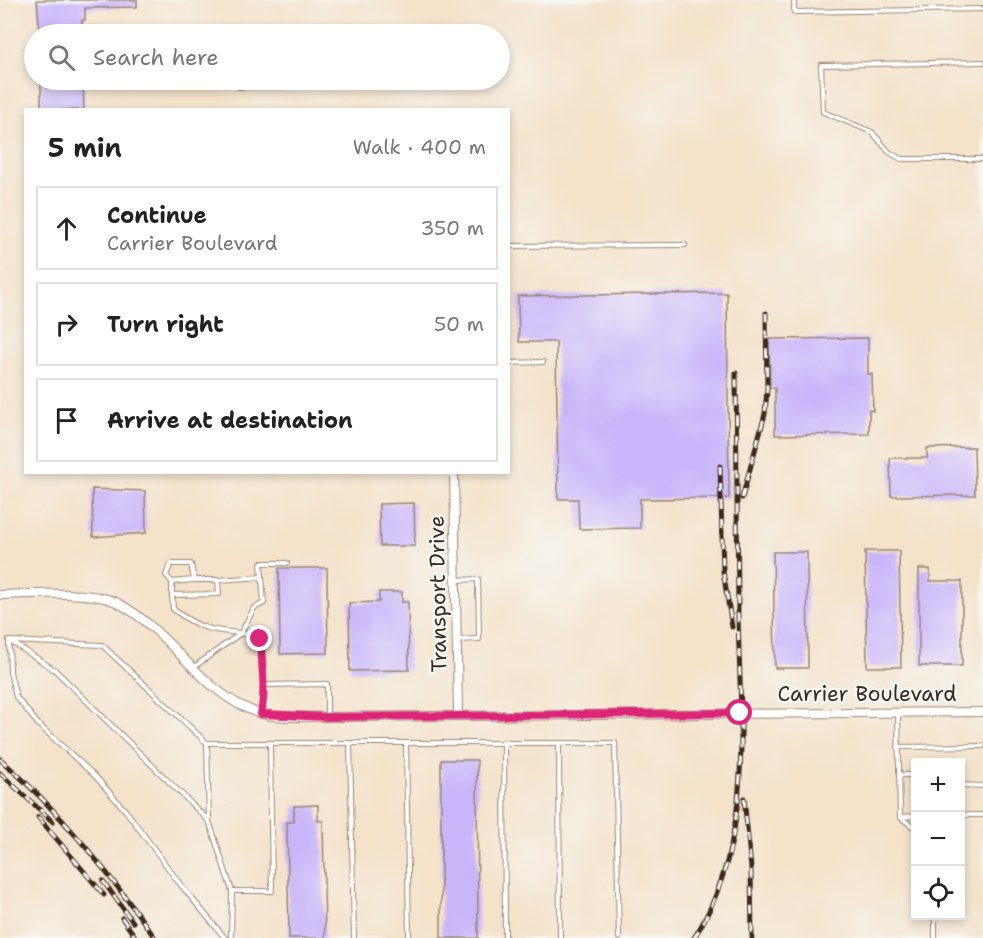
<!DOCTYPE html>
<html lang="en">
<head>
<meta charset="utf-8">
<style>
  :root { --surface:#fff; --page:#f6f6f6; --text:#222; --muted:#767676; --line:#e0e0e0 }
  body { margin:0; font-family:"Shantell Sans",sans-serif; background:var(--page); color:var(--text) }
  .controls { position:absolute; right:18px; bottom:18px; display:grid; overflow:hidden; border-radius:0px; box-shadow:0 3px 9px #0003 }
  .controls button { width:54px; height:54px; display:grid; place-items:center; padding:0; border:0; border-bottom:2px solid var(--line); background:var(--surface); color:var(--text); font:30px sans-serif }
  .stop { position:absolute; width:18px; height:18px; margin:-14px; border:4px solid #db2777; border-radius:50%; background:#fff }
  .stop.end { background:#db2777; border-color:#fff; box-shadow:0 2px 6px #0008 }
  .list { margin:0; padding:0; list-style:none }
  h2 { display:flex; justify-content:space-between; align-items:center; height:78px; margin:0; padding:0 24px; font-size:26px }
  h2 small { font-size:20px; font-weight:400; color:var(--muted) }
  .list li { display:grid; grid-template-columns:39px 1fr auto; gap:18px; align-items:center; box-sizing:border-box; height:84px; margin:0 12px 12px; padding:0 12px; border:2px solid var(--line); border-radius:0px }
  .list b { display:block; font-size:22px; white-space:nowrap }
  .list p { margin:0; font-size:20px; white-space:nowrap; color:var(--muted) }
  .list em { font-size:20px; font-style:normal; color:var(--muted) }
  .icon { flex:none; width:33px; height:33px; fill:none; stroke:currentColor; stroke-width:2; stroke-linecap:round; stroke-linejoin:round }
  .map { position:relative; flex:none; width:983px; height:938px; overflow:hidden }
  .search { position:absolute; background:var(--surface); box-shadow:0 3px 9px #0003; left:24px; top:24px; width:486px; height:66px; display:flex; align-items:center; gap:15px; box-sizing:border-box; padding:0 21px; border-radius:33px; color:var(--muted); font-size:22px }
  .panel { position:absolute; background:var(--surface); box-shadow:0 3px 9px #0003; left:24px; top:108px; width:486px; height:366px; border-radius:0px }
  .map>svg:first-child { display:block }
  .building { fill:#c9b6fa }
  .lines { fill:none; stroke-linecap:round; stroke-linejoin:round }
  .lane-casing { stroke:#988674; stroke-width:6 }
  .street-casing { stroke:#988674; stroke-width:10 }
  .lane { stroke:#fff; stroke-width:4 }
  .street { stroke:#fff; stroke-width:8 }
  .rail-casing { stroke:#3b2a1e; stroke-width:5 }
  .rail { stroke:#f6f6f2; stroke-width:3; stroke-dasharray:9; stroke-linecap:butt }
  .route { stroke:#db2777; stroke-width:8 }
  .labels { text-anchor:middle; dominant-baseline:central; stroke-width:5; stroke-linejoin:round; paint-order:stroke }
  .street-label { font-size:21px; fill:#3b2a1e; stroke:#f6f6f2 }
</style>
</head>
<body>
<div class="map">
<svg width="983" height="938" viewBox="0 0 983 938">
  <rect width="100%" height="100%" fill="#f6f6f2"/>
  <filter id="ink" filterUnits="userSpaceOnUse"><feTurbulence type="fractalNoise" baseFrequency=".0167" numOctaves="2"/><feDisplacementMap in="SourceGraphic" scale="12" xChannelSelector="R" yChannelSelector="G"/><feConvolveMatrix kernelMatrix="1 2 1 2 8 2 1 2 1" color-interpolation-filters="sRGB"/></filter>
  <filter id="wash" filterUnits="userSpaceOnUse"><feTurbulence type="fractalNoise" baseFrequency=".008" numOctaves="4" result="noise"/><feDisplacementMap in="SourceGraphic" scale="24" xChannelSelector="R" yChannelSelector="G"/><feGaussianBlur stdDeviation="1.35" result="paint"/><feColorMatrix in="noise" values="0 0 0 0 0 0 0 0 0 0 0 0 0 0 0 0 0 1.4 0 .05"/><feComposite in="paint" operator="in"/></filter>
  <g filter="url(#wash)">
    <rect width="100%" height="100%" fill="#f4e2c9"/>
    <g id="blocks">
      <!-- building -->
      <g class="building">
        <path d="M37 0H137V7L85 8V20H82V34H40Z"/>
        <path d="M41 80H83L84 110H41Z"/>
        <rect x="238" y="80" width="47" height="9"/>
        <path d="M727 293 729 498 640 499V528L579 529 578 499H558L556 342H519L518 296Z"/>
        <path d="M868 338V374H872L873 411 869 410V434L775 435V388H770L769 339Z"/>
        <path d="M974 447 975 495 891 496 890 458H927V448Z"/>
        <path d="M92 489 145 491 146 533 93 537Z"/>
        <path d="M414 503 415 546H380L379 504Z"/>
        <path d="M865 551H899L901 667H867Z"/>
        <path d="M773 552H807L808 668H775Z"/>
        <path d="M279 568H327L328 653 280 654Z"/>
        <path d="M919 569H930V581H962V666H919Z"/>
        <path d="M379 592H402V602H408L409 670 350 671 349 603 379 602Z"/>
        <path d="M441 760H477L478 938H441Z"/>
        <path d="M318 805V821H323L325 938H289L287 822H294V806Z"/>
      </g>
    </g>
  </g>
  <g filter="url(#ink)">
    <use href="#blocks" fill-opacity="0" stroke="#988674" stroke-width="1.5"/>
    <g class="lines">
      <!-- lane casing -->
      <g class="lane-casing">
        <g id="lane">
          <path d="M794 0V12L983 9"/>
          <path d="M983 62 821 65 823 112 872 132 889 152 901 159H983"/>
          <path d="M508 246 685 245"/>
          <path d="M508 363 543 362"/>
          <path d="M262 577 264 603 254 608 241 633C210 631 198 628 173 609L172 595 219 594 218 580Z"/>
          <path d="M262 577 261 563H287"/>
          <path d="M194 580H217"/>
          <path d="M172 582 194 580 191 564H171L166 575 172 582V595"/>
          <path d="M457 640 479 639 478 579 457 580"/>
          <path d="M9 641 102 645 207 743H615L619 938"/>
          <path d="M9 641 10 672 16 697 38 724 95 776 126 811 180 884 225 938"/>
          <path d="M10 641 55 670 209 821 207 743"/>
          <path d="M194 667 241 633 260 639 264 685 261 713"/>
          <path d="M264 685 327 684V716"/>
          <path d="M898 713 900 817 916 829"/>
          <path d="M504 742 505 938"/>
          <path d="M350 743 354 938"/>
          <path d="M406 743 409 938"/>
          <path d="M559 743 560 938"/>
          <path d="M898 747 983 746"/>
          <path d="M899 775H916"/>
          <path d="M960 785 983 786"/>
          <path d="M960 815H983"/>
          <path d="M901 817 916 816"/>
          <path d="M209 821 232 891H272L270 743"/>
          <path d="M935 916V938"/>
          <path d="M231 938 232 891"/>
        </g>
      </g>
      <!-- street casing -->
      <g class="street-casing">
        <g id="street">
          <path d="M454 472 458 715"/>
          <path d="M0 595C28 594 95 590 118 603 171 631 201 694 258 713 277 719 307 716 327 717L983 712"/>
        </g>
      </g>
      <!-- lane -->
      <use href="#lane" class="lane"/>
      <!-- street -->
      <use href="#street" class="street"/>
      <!-- rail casing -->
      <g class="rail-casing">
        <g id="rail">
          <path d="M720 466 723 571 732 627"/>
          <path d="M742 498 765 414 767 389 766 313"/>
          <path d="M0 759C60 811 109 873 155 938"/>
          <path d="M0 773 53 822"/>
          <path d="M744 798 751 868 752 938"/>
          <path d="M38 817 104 895"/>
          <path d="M103 881 133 922"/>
          <path d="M122 918 136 938"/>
          <path d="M694 938C755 842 740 722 738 614 737 534 737 453 736 373"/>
        </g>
      </g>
      <!-- rail -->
      <use href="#rail" class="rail"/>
    </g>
  </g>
  <g class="lines" filter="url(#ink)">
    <!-- route -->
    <path class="route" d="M260 639C262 664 266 689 261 714L327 717 740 713"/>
  </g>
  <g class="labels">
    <!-- street labels -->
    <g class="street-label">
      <text transform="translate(438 594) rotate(-91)">Transport Drive</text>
      <text x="867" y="694">Carrier Boulevard</text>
    </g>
  </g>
</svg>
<div class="controls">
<button>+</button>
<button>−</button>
<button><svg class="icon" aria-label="locate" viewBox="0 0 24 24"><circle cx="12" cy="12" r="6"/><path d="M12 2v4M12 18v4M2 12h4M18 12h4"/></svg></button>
</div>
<div class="stop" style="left:740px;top:713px"></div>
<div class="stop end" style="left:260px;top:639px"></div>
<div class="search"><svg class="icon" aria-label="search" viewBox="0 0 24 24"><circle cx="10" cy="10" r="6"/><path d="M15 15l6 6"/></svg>Search here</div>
<section class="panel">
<h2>5 min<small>Walk · 400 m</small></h2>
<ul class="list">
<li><svg class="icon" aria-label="ahead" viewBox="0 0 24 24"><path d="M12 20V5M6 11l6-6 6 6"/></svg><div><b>Continue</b><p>Carrier Boulevard</p></div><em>350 m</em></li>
<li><svg class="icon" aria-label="right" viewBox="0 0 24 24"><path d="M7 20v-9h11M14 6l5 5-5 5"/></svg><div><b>Turn right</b></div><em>50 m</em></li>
<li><svg class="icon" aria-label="arrive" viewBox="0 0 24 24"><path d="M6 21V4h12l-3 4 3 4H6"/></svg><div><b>Arrive at destination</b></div></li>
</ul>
</section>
</div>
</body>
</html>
